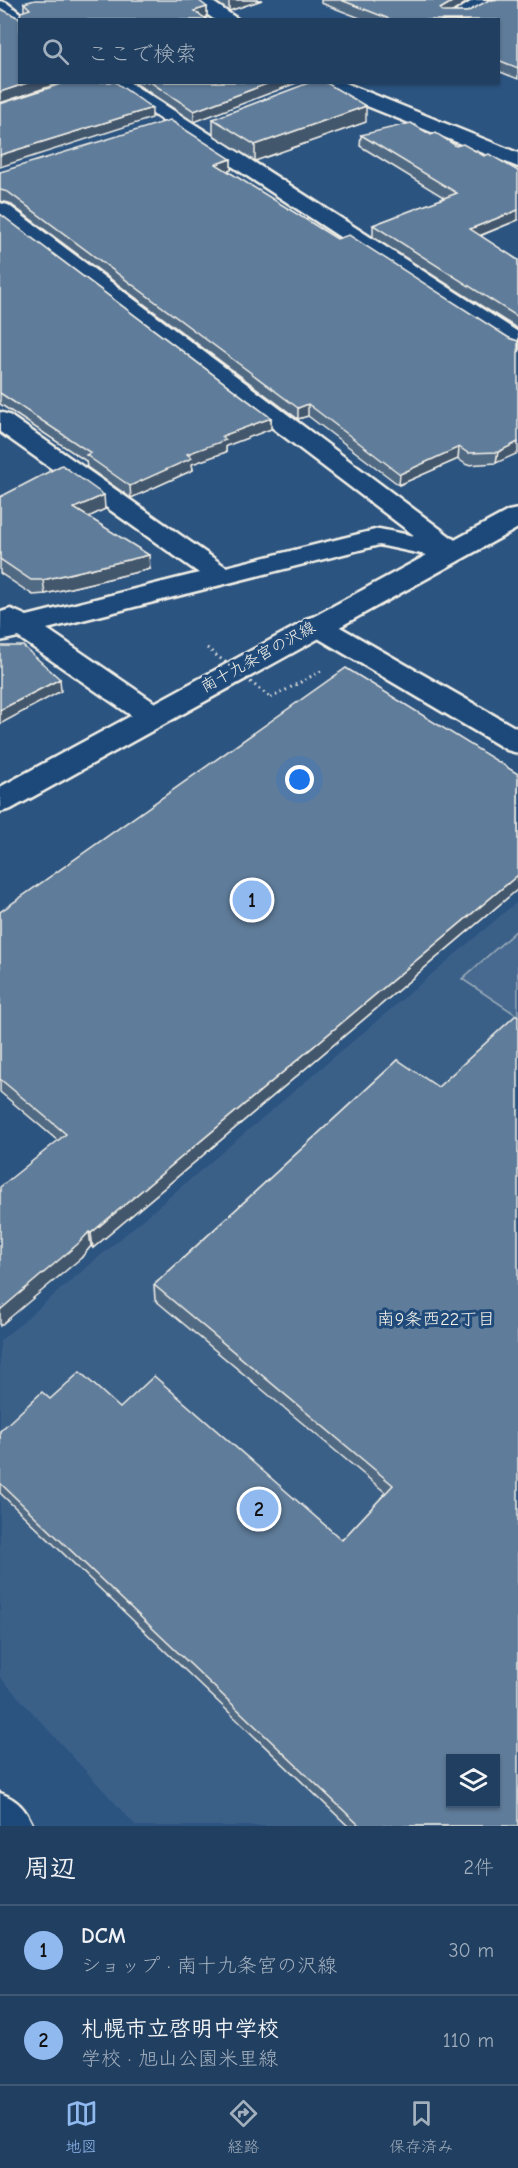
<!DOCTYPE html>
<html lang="ja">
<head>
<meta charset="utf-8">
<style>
  :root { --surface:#213f61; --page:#294667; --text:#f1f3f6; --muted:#a2afbd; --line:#3e5876; --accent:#90b9f0 }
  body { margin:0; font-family:"Comic Neue","Klee One",sans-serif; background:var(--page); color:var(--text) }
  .controls { position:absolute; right:18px; bottom:18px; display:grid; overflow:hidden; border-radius:0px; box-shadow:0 2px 4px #0004 }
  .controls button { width:54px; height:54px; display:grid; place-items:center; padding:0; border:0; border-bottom:2px solid var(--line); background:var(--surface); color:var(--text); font:30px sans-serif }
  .you { position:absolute; left:300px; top:780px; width:21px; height:21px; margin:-15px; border:4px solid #fff; border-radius:50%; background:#1a73e8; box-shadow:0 0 0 9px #1a73e833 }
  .badge { display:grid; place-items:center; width:39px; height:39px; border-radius:50%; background:var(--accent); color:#111; font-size:20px; font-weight:700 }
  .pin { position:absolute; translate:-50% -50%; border:3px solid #fff; box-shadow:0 2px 6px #0006 }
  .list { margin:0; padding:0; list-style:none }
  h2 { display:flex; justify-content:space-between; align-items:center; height:78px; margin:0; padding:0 24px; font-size:26px }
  h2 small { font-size:20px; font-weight:400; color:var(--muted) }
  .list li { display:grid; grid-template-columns:39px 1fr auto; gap:18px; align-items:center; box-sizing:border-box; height:90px; padding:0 24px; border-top:2px solid var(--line) }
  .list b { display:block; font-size:22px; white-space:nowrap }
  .list p { margin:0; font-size:20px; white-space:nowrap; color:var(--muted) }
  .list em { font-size:20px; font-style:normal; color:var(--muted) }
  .icon { flex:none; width:33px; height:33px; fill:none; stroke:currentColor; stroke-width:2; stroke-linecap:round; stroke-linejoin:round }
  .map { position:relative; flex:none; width:518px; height:1826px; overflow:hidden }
  .search { position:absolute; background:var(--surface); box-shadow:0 2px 4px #0004; left:18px; right:18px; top:18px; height:66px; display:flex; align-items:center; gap:15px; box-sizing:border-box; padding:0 21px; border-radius:0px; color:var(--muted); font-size:22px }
  .sheet { height:258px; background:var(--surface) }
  nav { display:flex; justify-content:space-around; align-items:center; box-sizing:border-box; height:84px; border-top:2px solid var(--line); background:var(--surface); font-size:16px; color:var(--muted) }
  nav a { display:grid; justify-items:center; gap:3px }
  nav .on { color:var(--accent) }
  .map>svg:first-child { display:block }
  .built { fill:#3b6088; fill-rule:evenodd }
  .green { fill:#496b90; stroke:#9eaebc; stroke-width:1.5 }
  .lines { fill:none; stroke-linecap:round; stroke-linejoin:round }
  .street-casing { stroke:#f4f1e8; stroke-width:5 }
  .primary-casing { stroke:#f4f1e8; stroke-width:5 }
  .path { stroke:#f4f1e8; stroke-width:3; stroke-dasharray:1.5 4; stroke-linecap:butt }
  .street { fill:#1f4a7a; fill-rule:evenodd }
  .primary { fill:#1f4a7a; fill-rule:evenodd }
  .path-bridge { stroke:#f4f1e8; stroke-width:3; stroke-dasharray:1.5 4; stroke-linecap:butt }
  .wall { fill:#516a84; stroke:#f4f1e8; stroke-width:1.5 }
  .shaded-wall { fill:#42566c; stroke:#f4f1e8; stroke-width:1.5 }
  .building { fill:#5e7b9a; stroke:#f4f1e8; stroke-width:1.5; fill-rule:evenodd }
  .labels { text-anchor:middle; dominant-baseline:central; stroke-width:6; stroke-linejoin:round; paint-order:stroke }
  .street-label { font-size:16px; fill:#f4f1e8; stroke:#1f4a7a }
  .neighbourhood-label { font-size:18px; fill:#f4f1e8; stroke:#1f4a7a }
</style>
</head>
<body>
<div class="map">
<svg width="518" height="1826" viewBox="0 0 518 1826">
  <rect width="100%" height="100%" fill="#2c5481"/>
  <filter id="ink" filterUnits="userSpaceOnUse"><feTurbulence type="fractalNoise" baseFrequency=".0167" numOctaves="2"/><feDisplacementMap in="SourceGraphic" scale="12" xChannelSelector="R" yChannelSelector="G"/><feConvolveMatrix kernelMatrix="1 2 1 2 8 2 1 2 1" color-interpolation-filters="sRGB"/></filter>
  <g filter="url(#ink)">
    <!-- built -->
    <path class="built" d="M518 901V1826H136L0 1677V1341ZM450 1758H496V1804H450Z"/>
    <!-- green -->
    <path class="green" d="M518 929V1016L462 979Z"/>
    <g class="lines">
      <!-- street casing -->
      <g class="street-casing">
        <g id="street">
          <path d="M187 0H210L239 20H215Z"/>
          <path d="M474 0H497L495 4 466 20H442Z"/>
          <path d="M0 1 7 3 29 20H20V26L0 15Z"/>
          <path d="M104 82H129L518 332V350L509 348Z"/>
          <path d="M343 82 518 153V167L320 87 317 83Z"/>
          <path d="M0 203 8 205 463 546 467 552 463 558 445 559 379 545 47 629 164 709 168 716 164 723 153 726 142 723 18 637 0 641 1 612 11 609 27 616 199 573 0 432V412L9 415 226 567 379 529 415 536 0 221Z"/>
          <path d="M316 616 326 619 518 729V753L507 750 306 631 302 625 306 619Z"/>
        </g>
      </g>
      <!-- primary casing -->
      <g class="primary-casing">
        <g id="primary">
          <path d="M518 509V528L11 809 0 812V787L508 511Z"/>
          <path d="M0 1793C18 1800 25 1808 33 1826H0Z"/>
        </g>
      </g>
      <!-- path -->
      <path class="path" d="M271 698 321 671"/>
      <!-- street -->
      <use href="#street" class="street"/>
      <!-- primary -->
      <use href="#primary" class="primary"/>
      <!-- path-bridge -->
      <path class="path-bridge" d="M207 648 271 698"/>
    </g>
    <!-- wall -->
    <g class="wall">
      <path d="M213 0H262L229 11Z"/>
      <path d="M321 0H470L452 12H467L518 0V79L498 71V20H365L321 3Z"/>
      <path d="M24 3 207 7V17L20 82H63L0 103V10L19 18 24 11Z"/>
      <path d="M134 82H299L194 122Z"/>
      <path d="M213 119 366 122 255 161 213 135Z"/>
      <path d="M361 135 518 220 480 236 518 260V329L373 237V225L445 198 360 146Z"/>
      <path d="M231 159V170L227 171 337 239 509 338 518 341 496 463 467 465 458 459 399 485 308 416 298 419 9 203 0 201V172Z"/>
      <path d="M0 214 271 418V429L226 446V452L192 464 193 470 131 498 87 467 86 461 0 404Z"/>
      <path d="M0 497 105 509 88 517 150 569 45 594 33 595 0 573Z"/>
      <path d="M518 774V889L93 1248 91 1246 81 1258 58 1141 0 1092V912Z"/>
      <path d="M398 1060 518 1826H348L0 1493V1431L50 1399 120 1408 342 1540 386 1493 155 1300 154 1285Z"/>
    </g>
    <!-- shaded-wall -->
    <g class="shaded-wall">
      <path d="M229 0H262L229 11Z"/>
      <path d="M455 0H470L440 20V9Z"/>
      <path d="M207 7V17L201 20 194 11Z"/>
      <path d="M30 82H63L0 103V92Z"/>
      <path d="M272 82H299L194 122V111Z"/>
      <path d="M366 106V122L255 161V145Z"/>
      <path d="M152 108V118L0 167V155Z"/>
      <path d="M231 159V170L216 175V164Z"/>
      <path d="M518 210V220L469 240 470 229Z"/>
      <path d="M308 404V416L298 419V408Z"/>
      <path d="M271 418V429L226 446V452L192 464 193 470 131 498 130 486 222 436Z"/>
      <path d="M518 442V453L496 463 498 452Z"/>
      <path d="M459 447 458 459 399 485 400 474Z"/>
      <path d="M104 495 105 509 76 523 74 508Z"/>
      <path d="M149 555 150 569 45 594 43 580Z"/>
      <path d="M60 679 61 691 0 724V710Z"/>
      <path d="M518 875V889L93 1248 91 1233Z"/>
      <path d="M89 1232 91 1246 81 1258 0 1326V1310Z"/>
    </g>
    <!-- building -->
    <g class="building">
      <path d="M35 0H198L207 7 194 11 208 20H20V82H30L0 92V10H3L19 18 21 12 30 9 24 3Z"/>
      <path d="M341 0H455L440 9 443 12H467L489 0H518V68L498 60V20H392Z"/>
      <path d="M67 82H115L152 108 0 155V104Z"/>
      <path d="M150 82H272L194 111Z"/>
      <path d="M311 82H325L366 106 255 145 213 119Z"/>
      <path d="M170 120 231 159 216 164 337 239 349 235 509 338 518 341V442L498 452 468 453 459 447 400 474 308 404 298 408 8 192 0 190V172Z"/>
      <path d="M411 123 431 135 436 133 456 146 463 144 484 156 489 154 518 171V210L470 229 518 260V317L373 225 457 193 361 135Z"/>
      <path d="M0 214 271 418 222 436 226 440 187 454 192 458 130 486 86 455 91 453 0 393Z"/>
      <path d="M62 465 104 495 74 508 149 555 43 580H31L0 559V497Z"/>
      <path d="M0 646H23L60 679 0 710Z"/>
      <path d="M346 668 518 774V875L91 1233 89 1232 79 1243 0 1310V1187L66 1134 0 1079V912Z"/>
      <path d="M516 1015 518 1016V1826H360L0 1483V1431L42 1392 50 1399 80 1372 120 1408 154 1376 342 1540 393 1485 154 1285 398 1060 438 1087ZM450 1758H495V1803H450Z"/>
    </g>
  </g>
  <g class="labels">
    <!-- street labels -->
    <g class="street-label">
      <text transform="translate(258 657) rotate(-29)">南十九条宮の沢線</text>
    </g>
    <!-- neighbourhood labels -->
    <g class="neighbourhood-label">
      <text x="436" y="1319">南9条西22丁目</text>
    </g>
  </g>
</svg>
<div class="controls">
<button><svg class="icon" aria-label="layers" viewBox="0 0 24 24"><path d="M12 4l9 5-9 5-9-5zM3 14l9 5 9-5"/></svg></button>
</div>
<div class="you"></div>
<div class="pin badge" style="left:252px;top:900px">1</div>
<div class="pin badge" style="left:259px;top:1509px">2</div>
<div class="search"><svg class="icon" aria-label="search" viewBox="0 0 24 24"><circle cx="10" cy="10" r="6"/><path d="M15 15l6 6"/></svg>ここで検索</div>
</div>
<section class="sheet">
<h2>周辺<small>2件</small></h2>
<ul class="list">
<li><span class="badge">1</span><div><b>DCM</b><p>ショップ · 南十九条宮の沢線</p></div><em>30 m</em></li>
<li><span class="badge">2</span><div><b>札幌市立啓明中学校</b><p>学校 · 旭山公園米里線</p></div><em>110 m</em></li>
</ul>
</section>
<nav>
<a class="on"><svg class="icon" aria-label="map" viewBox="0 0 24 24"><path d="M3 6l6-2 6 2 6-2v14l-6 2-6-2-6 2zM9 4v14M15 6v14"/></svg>地図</a>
<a><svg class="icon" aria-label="directions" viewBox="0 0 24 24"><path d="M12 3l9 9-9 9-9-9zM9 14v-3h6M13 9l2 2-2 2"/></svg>経路</a>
<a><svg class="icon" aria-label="saved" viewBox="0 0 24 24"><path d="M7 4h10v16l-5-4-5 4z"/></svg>保存済み</a>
</nav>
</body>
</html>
